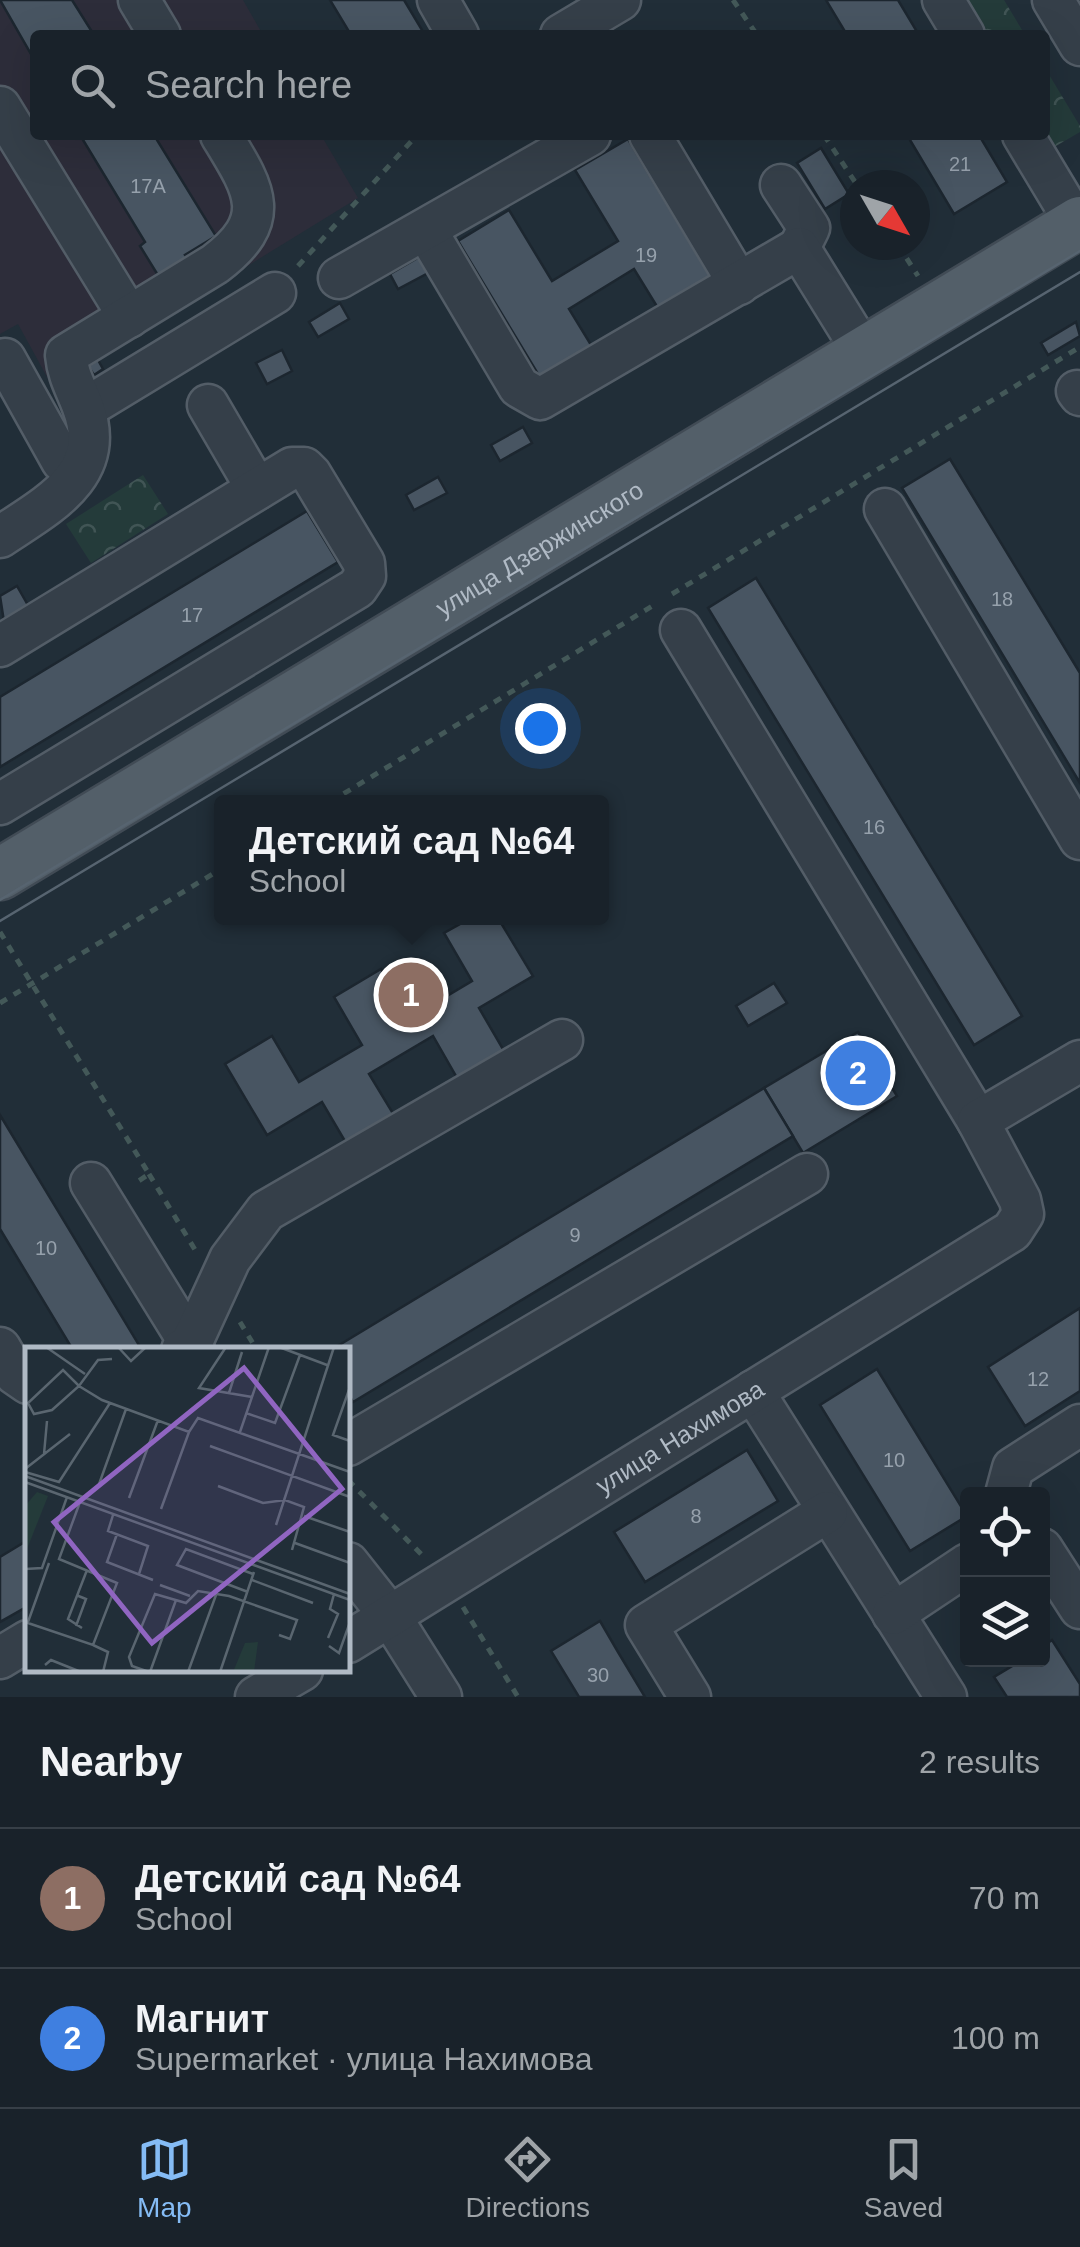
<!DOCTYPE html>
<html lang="en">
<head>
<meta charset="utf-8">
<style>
  :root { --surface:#19222a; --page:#222a32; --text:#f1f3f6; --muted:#9fa4a8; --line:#373f47; --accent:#85bcf5 }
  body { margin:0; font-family:Arial,sans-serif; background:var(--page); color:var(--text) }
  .controls { position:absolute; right:30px; bottom:30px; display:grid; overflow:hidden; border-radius:10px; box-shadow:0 10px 40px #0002 }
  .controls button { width:90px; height:90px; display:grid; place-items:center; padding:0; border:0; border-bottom:2px solid var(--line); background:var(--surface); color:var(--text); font:50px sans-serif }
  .compass { position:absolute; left:840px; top:170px; width:90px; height:90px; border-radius:50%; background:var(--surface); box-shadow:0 10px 40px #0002; rotate:129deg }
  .you { position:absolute; left:540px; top:728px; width:35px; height:35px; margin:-25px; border:8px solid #fff; border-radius:50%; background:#1a73e8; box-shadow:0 0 0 15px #1a73e833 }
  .badge { display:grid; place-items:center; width:65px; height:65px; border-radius:50%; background:var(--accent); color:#fff; font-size:32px; font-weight:700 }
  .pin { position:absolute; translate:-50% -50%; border:5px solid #fff; box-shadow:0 2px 10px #0006 }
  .popup { position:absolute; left:214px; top:795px; width:395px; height:130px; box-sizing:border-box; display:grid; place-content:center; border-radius:10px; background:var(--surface); filter:drop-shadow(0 2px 8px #0005); font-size:32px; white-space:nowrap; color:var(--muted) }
  .popup b { font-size:38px; color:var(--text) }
  .popup::after { content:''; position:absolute; left:50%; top:100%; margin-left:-20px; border:20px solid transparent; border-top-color:var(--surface) }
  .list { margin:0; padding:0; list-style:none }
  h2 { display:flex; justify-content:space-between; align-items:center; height:130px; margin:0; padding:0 40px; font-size:42px }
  h2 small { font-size:32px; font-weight:400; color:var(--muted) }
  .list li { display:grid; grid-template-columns:65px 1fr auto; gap:30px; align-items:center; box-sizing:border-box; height:140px; padding:0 40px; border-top:2px solid var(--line) }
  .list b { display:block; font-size:38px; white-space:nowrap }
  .list p { margin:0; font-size:32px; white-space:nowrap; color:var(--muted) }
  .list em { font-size:32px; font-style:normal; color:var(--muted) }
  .icon { flex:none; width:55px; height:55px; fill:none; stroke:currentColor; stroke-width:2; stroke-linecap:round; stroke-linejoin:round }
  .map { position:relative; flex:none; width:1080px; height:1697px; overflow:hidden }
  .search { position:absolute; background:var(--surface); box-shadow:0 10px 40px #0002; left:30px; right:30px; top:30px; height:110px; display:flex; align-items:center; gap:25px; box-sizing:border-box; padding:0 35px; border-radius:10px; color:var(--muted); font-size:38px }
  .sheet { height:410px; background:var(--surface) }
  nav { display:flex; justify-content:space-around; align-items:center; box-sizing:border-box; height:140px; border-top:2px solid var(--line); background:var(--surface); font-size:28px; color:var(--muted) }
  nav a { display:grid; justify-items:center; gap:5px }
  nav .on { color:var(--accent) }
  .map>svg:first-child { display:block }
  .medical { fill:#2d2d3a }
  .forest { fill:url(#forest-crowns) }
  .building { fill:#485562; stroke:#1c262f; stroke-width:2.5 }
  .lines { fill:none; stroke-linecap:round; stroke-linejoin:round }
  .minor-casing { stroke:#535d67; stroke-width:45 }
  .major-casing { stroke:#414b55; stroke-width:55 }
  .path { stroke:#435858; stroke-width:5; stroke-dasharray:8 8; stroke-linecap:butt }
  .minor { stroke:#353f49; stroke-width:40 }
  .major { stroke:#535f69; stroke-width:50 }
  .tram { stroke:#576470; stroke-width:2.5 }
  .labels { text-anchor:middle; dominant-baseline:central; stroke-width:9; stroke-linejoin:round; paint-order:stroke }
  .number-label { font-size:20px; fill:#96a1ac }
  .street-label { font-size:25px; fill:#b0bac5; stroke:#1a242d }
  .inset-road { fill:none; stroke:#5a6670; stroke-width:2.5 }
  .view { fill:#9065c1; fill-opacity:0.15; stroke:#9065c1; stroke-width:5 }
  .inset-edge { fill:none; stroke:#b0bac5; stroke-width:5 }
</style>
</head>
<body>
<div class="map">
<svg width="1080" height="1697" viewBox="0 0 1080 1697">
  <defs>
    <pattern id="forest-crowns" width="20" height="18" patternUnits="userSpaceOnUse" patternTransform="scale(2.5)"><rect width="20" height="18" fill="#243b3a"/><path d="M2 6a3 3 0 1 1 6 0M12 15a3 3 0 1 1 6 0" fill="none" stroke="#415555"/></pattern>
  </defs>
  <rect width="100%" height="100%" fill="#212e38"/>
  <!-- medical -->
  <path class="medical" d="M0 0H243L263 35H35V135H321L358 198 52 386 18 324 0 334Z"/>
  <!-- forest -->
  <g class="forest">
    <path d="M958 0H1004L1025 35H979Z"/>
    <path d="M1045 68 1080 126V132L1049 150Z"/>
    <path d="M143 475 168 514 91 563 66 524Z"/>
  </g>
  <!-- building -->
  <g class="building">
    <path d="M0 0H72L94 35H35V61Z"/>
    <path d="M330 0H404L425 35H351Z"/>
    <path d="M826 0H898L919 35H847Z"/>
    <path d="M80 135H154L216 236 185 255 193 267 164 285 140 246 145 242Z"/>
    <path d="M907 135H979L1007 182 954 214Z"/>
    <path d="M628 139 714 282 661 313 634 269 569 309 596 353 544 384 458 241 509 210 552 281 618 241 575 170Z"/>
    <path d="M821 148 849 194 825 209 797 163Z"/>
    <path d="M421 256 430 272 398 289 390 274Z"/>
    <path d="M340 303 349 319 318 337 309 322Z"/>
    <path d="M1076 322 1080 336 1048 355 1041 343Z"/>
    <path d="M282 350 292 371 267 384 256 363Z"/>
    <path d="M98 360 103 369 94 375 88 366Z"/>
    <path d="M523 427 532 443 500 461 491 445Z"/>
    <path d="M950 459 1080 673V783L902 488Z"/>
    <path d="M438 477 447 493 414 510 406 495Z"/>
    <path d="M307 511 338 562 0 767V697Z"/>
    <path d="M756 578 1022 1016 974 1045 708 608Z"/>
    <path d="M17 586 29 607 4 622 0 596Z"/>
    <path d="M471 918H498L533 976 479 1008 507 1056 460 1083 433 1036 369 1074 397 1120 349 1148 322 1102 267 1135 225 1064 272 1036 299 1082 362 1045 334 997 381 969 410 1018 472 981 444 933Z"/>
    <path d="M774 983 787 1003 748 1026 736 1006Z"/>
    <path d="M858 1032 897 1096 803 1153 764 1088Z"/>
    <path d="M764 1088 793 1136 353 1402 348 1393V1350H331Z"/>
    <path d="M0 1115 139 1345 131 1350H73L0 1229Z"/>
    <path d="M1080 1308V1391L1025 1426 988 1367Z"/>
    <path d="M877 1369 967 1516 910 1551 820 1405Z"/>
    <path d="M747 1450 778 1501 645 1582 614 1532Z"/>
    <path d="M28 1540V1606L0 1622V1557Z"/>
    <path d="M600 1621 618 1652 645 1697H579L551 1651Z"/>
    <path d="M1052 1640 1080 1684V1697H1007L994 1677 1022 1660H1042V1647Z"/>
  </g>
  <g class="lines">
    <!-- minor casing -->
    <g class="minor-casing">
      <g id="minor">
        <path d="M139 0 160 35"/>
        <path d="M438 0 458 35"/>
        <path d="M943 0 964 35"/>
        <path d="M1053 0 1080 45"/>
        <path d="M561 35 620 0"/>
        <path d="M0 107 129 317"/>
        <path d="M650 135 739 284"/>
        <path d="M1023 135 1077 225"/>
        <path d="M781 185 809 228 799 248"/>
        <path d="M426 230 519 387 540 399 799 248 864 353"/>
        <path d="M339 278 590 135"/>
        <path d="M5 359 62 461"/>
        <path d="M1077 391 1080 395"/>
        <path d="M208 405 257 489"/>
        <path d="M84 409 275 293"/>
        <path d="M885 509 1080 839"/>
        <path d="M0 537C48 505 108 475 83 407 76 388 68 376 66 355L215 264C275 219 254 189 221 135"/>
        <path d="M681 630 978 1121"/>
        <path d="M0 646 292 468H304L311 475 364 563 365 576 357 588 0 804"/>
        <path d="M91 1183 194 1350"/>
        <path d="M0 1348 15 1374 28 1383"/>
        <path d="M182 1350 191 1344 230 1259 266 1211 562 1040"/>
        <path d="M753 1391 946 1697"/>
        <path d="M348 1445 807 1174"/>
        <path d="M1006 1494 1013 1468 1080 1425"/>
        <path d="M1042 1549 1080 1608"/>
        <path d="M348 1563 390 1616 441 1697"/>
        <path d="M893 1614 968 1564"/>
        <path id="s1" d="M348 1642 1012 1231 1023 1214 1020 1200 978 1121 1080 1061"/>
        <path d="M0 1658 28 1641"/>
        <path d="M256 1697 302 1670"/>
        <path d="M690 1697 646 1625 827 1512"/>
      </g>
    </g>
    <!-- major casing -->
    <g class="major-casing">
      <g id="major">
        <path id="s2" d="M0 874 1080 222"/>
      </g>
    </g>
    <!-- path -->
    <g class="path">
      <path d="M733 0 757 35"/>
      <path d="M824 135 857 185"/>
      <path d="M898 245 918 276"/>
      <path d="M298 266 417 135"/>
      <path d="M672 594 1080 347"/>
      <path d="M330 802 654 605"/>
      <path d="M0 932 149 1174 134 1184"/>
      <path d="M0 1003 221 869"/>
      <path d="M149 1174 197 1253"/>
      <path d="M240 1322 257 1350"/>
      <path d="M348 1480 423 1556"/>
      <path d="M463 1607 518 1697"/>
    </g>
    <!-- minor -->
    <use href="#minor" class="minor"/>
    <!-- major -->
    <use href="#major" class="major"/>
    <!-- tram -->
    <g class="tram">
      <path d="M0 900 1080 251"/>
      <path d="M0 921 1080 272"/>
    </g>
  </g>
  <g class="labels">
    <!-- number labels -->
    <g class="number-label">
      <text x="960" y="164">21</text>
      <text x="148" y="186">17А</text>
      <text x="646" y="255">19</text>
      <text x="1002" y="599">18</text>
      <text x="192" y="615">17</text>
      <text x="874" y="827">16</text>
      <text x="575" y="1235">9</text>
      <text x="46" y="1248">10</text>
      <text x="1038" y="1379">12</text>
      <text x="894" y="1460">10</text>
      <text x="696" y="1516">8</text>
      <text x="598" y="1675">30</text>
    </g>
    <!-- street labels -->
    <g class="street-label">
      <text stroke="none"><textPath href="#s2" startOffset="630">улица Дзержинского</textPath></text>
      <text stroke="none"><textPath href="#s1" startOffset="390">улица Нахимова</textPath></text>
    </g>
  </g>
  <!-- overview -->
  <g transform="translate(25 1347)">
    <rect width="325" height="325" fill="#212e38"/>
    <path d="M12 145 23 149 2 202 0 159Z" fill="#243b3a"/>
    <path d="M233 295 229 325H208L220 296Z" fill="#243b3a"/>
    <path class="inset-road" d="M21 0 60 27M93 0 106 14 121 0M201 0 174 41 227 50M254 0 302 18M87 12 73 13 54 39 27 63 9 67 3 56 38 23 54 39 77 53 164 85 173 71 325 125M325 40 308 88 325 94M204 46 217 5M221 66 250 76 275 8M215 85 244 0M185 99 325 150M19 107 22 74M0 122 45 87M0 125 34 135 85 56M0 129 325 247M0 135 325 253M193 139 238 156 260 153 279 160 267 203M73 140 101 62M104 151 133 73M136 162 164 85M88 168 83 184 123 199 114 227M279 169 325 185M251 178 309 0M92 187 82 215 128 233M270 196 325 216M0 222 17 221 42 150M227 233 288 256M135 238 165 249M223 245 152 218 161 202 228 227M0 275 68 298 92 236 34 212 55 155M3 275 24 216M51 279 61 252 51 248M57 281 43 272 62 223M303 291 313 267 305 262 309 247M68 298 83 305 78 325M304 299 314 306 325 275M20 318 26 313 56 325M124 325 107 319 104 310 130 247 161 256 173 244 204 249 272 273 265 292 254 288M125 325 151 253M163 325 191 248M195 325 229 225"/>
    <path class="view" d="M219 21 317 142 127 296 29 175Z"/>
    <rect width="325" height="325" class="inset-edge"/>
  </g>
</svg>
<div class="controls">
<button><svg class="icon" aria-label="locate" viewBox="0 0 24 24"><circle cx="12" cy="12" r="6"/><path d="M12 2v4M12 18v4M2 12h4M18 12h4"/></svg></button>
<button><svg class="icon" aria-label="layers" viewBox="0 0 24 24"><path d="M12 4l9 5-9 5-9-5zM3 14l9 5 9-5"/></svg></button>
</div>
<svg class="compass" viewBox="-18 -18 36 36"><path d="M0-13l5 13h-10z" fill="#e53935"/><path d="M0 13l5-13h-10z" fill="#9fa4a8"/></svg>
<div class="you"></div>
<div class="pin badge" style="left:411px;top:995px;background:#8d6e63">1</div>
<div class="popup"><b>Детский сад №64</b>School</div>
<div class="pin badge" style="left:858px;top:1073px;background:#3f7fe0">2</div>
<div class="search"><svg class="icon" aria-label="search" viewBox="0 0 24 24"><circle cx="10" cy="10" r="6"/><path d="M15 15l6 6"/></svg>Search here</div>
</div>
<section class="sheet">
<h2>Nearby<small>2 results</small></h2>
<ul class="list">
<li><span class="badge" style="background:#8d6e63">1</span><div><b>Детский сад №64</b><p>School</p></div><em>70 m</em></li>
<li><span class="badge" style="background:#3f7fe0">2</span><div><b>Магнит</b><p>Supermarket · улица Нахимова</p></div><em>100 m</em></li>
</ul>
</section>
<nav>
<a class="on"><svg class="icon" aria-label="map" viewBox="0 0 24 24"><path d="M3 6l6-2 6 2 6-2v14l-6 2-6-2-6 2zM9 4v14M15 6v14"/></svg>Map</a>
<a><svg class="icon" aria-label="directions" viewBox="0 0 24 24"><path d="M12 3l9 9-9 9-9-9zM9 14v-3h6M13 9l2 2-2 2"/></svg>Directions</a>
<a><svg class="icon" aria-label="saved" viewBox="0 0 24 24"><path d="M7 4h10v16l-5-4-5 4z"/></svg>Saved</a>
</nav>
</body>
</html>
